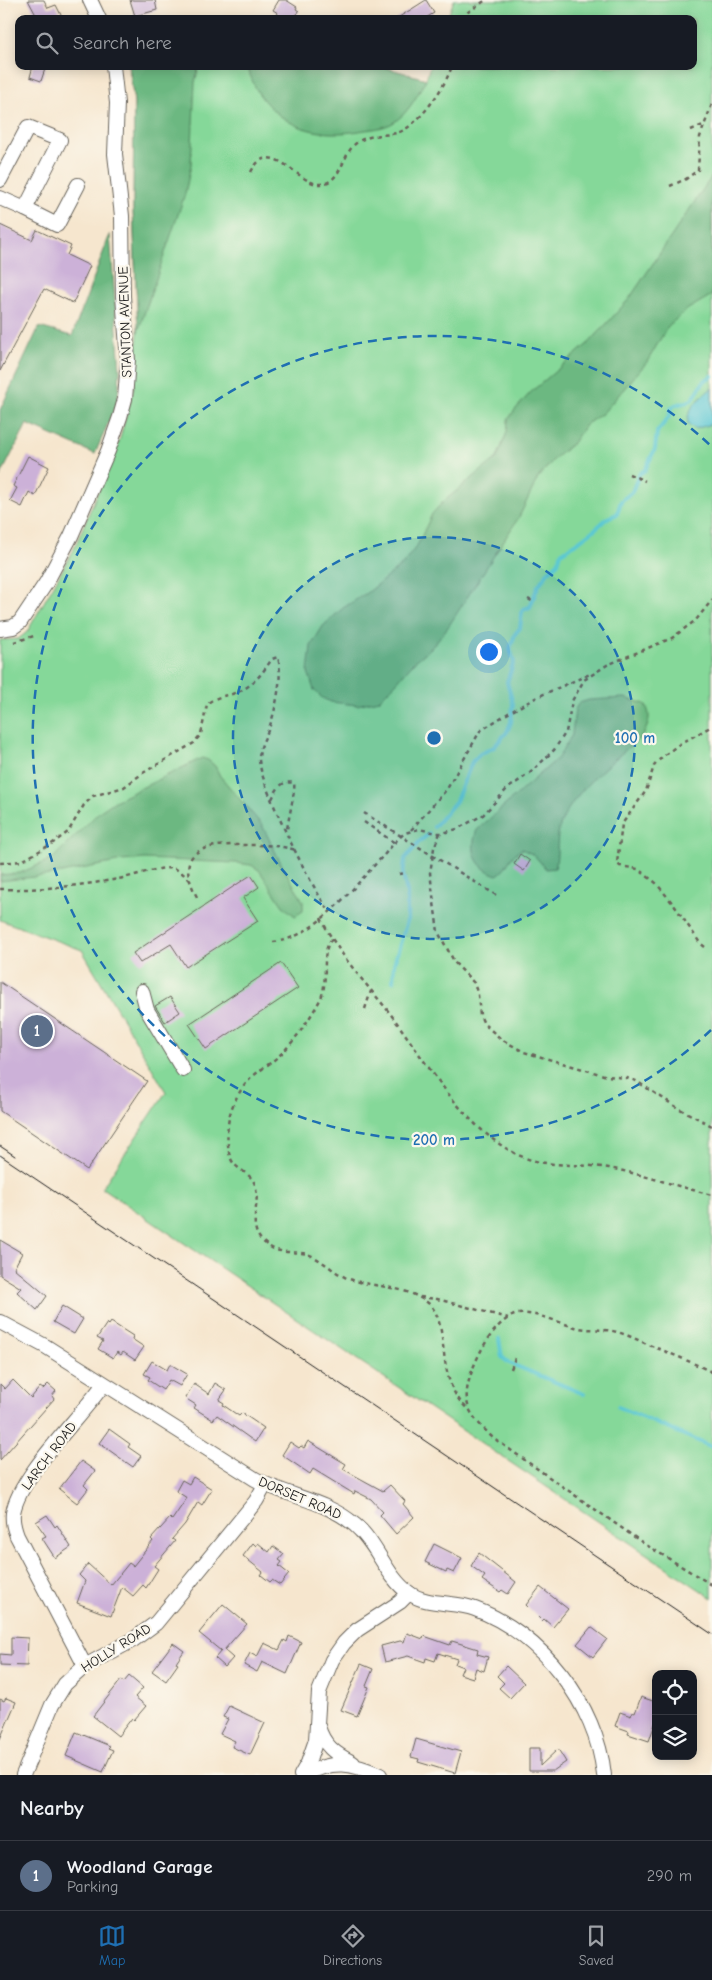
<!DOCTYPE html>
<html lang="en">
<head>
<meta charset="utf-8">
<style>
  :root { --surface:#171b24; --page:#242831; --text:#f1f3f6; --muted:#9ea1a6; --line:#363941; --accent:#1f6fb2 }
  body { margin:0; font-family:"Comic Neue",sans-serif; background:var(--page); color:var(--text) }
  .controls { position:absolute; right:15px; bottom:15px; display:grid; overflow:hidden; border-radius:10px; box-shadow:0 2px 12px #0003 }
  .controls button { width:45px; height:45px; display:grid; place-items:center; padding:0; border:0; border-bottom:1px solid var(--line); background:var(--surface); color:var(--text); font:25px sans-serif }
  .you { position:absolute; left:488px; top:651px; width:18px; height:18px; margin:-12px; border:4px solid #fff; border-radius:50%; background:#1a73e8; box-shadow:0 0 0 8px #1a73e833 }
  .badge { display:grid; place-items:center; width:32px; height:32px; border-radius:50%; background:var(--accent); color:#fff; font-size:16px; font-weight:700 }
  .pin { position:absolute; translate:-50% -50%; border:2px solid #fff; box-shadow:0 1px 5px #0006 }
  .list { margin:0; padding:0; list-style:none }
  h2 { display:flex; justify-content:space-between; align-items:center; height:65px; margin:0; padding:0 20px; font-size:21px }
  h2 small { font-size:16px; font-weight:400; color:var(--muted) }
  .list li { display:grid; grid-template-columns:32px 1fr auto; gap:15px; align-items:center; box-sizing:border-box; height:70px; padding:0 20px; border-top:1px solid var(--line) }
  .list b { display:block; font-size:19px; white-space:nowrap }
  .list p { margin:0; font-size:16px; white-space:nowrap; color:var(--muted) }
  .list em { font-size:16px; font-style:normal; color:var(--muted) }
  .icon { flex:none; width:28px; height:28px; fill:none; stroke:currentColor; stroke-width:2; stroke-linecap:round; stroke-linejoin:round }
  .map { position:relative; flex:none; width:712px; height:1775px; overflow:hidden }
  .search { position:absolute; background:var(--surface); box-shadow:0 2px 12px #0003; left:15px; right:15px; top:15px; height:55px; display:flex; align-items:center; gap:12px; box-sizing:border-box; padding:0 18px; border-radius:10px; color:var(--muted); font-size:19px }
  .sheet { height:135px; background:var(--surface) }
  nav { display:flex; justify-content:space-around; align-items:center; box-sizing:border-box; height:70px; border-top:1px solid var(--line); background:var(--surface); font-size:14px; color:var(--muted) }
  nav a { display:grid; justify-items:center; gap:2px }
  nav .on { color:var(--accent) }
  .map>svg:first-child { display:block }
  .green { fill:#85d899; stroke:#507a5a }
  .forest { fill:#6cb881; stroke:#446a4e }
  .water { fill:#5bc8d3; stroke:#3c7278 }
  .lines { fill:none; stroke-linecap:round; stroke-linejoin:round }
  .stream { stroke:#5bc8d3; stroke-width:4 }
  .building { fill:#ccb1d8 }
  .minor-casing { stroke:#68635a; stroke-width:16 }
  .path { stroke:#68635a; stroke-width:2.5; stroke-dasharray:4 4; stroke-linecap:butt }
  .minor { stroke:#fff; stroke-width:14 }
  .tram { stroke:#1c1c1c; stroke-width:1 }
  .path-bridge { stroke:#68635a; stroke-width:2.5; stroke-dasharray:4 4; stroke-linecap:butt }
  .ring { fill:none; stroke:#1f6fb2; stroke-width:2.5; stroke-dasharray:9 6 }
  .labels { text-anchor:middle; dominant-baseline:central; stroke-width:4.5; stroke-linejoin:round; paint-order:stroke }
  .street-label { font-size:14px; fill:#1c1c1c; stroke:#fbf7ec }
  .centre { fill:#1f6fb2; stroke:#fbf7ec; stroke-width:2.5 }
  .ring-label { font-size:15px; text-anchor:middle; font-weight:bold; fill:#1f6fb2; stroke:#fbf7ec; stroke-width:4.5; stroke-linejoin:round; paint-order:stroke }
</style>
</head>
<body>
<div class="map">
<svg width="712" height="1775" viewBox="0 0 712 1775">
  <rect width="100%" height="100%" fill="#fbf7ec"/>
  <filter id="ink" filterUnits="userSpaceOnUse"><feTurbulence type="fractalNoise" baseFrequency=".02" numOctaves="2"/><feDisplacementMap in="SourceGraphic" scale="10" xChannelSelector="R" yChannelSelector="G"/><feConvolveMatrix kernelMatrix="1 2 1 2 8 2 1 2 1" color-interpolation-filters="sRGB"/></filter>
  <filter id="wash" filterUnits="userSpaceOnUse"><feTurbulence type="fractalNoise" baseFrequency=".0096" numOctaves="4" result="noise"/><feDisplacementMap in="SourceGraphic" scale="20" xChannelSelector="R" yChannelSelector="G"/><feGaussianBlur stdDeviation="1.12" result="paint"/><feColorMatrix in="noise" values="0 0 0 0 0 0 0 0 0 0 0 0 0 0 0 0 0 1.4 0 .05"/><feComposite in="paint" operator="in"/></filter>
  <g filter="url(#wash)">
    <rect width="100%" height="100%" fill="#f6e6ce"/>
    <!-- green -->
    <path class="green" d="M454 0H712V1598L102 1188 166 1092 82 950 0 920V640L18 639 27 632 73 551 119 442 134 387 138 332 133 209 134 102 129 66H380L426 79 430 66H693V19H447Z"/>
    <!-- forest -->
    <g class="forest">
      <path d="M129 66H199L195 82 191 165 185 194 138 332 133 209 134 102Z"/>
      <path d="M246 66H380L426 79C418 94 411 109 397 120 389 127 375 129 365 130 329 137 295 133 269 106 261 98 256 90 252 80 250 75 249 70 246 66Z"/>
      <path d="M712 176V295L688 309 668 326 647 362 603 413 585 425 573 443 555 458 538 478 519 517 448 627 431 648 413 663 396 683 379 700 357 705 331 702 322 698 314 690 308 672 311 646 323 626 343 608 371 590 403 564 418 544 432 514 444 501 497 458 507 432 508 420 514 411 532 391 590 342 629 299Z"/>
      <path d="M110 234 120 370 118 400 95 454 27 424 0 477V410L39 327 72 336Z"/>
      <path d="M625 698 645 704C652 715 649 724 643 735 614 761 577 786 561 823 555 838 559 853 555 868L546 869 534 855 522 849C508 856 508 870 497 875 475 868 469 850 477 830L558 758 572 735 575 709 579 703 589 700Z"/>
      <path d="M202 758 208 760 215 766 220 776 262 825 282 865 303 901V911L295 916 283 906 259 870 251 865 236 863 145 859 122 861 51 875 0 881V875L20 873 52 859 99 812 115 801Z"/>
    </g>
    <!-- water -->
    <path class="water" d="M712 388V424L695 429 688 424C685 409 702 396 712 388Z"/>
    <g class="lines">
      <!-- stream -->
      <g class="stream">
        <path d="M434 827 456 801 472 762 480 754 494 747 507 732 511 722 513 704 507 682 514 661 510 649 515 634 520 628 522 612 524 609 530 607 538 586 548 572 558 563 561 553C575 544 596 530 606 519 609 516 614 516 617 514L621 501 632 492 639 474 645 470 655 449 657 432 669 417 671 408 675 405 687 402 693 399 704 381 712 376"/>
        <path d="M393 981 394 964 407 921V892L403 875 405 859 419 842 429 834"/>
        <path d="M499 1339 502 1357 509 1363 584 1394"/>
        <path d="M618 1407 712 1447"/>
      </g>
    </g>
    <g id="blocks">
      <!-- building -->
      <g class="building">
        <path d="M28 0H44L48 8 56 5 63 19H29L36 15Z"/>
        <path d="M130 0H155L157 10 135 16Z"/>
        <path d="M279 0H286L297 7 296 9 299 11 294 19H275L278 13 273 10Z"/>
        <path d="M426 0 434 13 424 19H396Z"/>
        <path d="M33 66H46L41 81 30 77Z"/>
        <path d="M0 225 32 240 37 230 71 246 67 255 90 266 73 303 44 289 0 371Z"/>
        <path d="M28 456 49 467 35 496 29 492 22 507 10 501 17 488 13 486Z"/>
        <path d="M520 854 530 861 524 871 514 864Z"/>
        <path d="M251 875 259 887 243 898 258 921 186 967 171 944 140 963 133 953Z"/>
        <path d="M281 963 298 988 206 1049 189 1024Z"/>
        <path d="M0 982 147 1081 87 1170 0 1111Z"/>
        <path d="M170 997 180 1012 165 1022 155 1006Z"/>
        <path d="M0 1240 22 1253 14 1268 47 1296 37 1310 17 1292 21 1288 0 1275Z"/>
        <path d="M62 1306 83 1319 74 1334 53 1322Z"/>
        <path d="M111 1322 133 1336 132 1339 144 1347 135 1360 123 1352 121 1355 117 1352 113 1358 98 1349 103 1341 97 1338 107 1323 109 1325Z"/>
        <path d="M152 1361 167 1370 170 1364 187 1374 180 1386 169 1380 163 1390 148 1380 150 1377 144 1374Z"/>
        <path d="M13 1380 31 1398 40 1387 43 1389 48 1384 56 1391 52 1396 54 1399 0 1460V1384L5 1389Z"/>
        <path d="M215 1383 226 1390 219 1400 224 1403 223 1405 239 1416 242 1413 264 1428 255 1442 217 1415 213 1420 194 1408 196 1405 185 1398 194 1384 209 1394Z"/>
        <path d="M109 1429 130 1444 128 1447 141 1456 133 1467 99 1443Z"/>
        <path d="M308 1441 346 1464 343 1469 383 1491 390 1485 405 1501 403 1504 414 1517 396 1534 380 1515 383 1512 371 1499 355 1491 354 1494 313 1469 310 1474 282 1455 290 1442 299 1448 301 1446 304 1448Z"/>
        <path d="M81 1461 95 1471 84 1485 88 1489 77 1503 59 1489Z"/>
        <path d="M193 1477 212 1489 202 1505 198 1502 185 1524 172 1539 175 1541 154 1566 158 1569 146 1588 143 1585 133 1596 122 1587 111 1616 77 1603 85 1581 79 1575 88 1564 111 1585 129 1563 133 1566 153 1541 151 1539 170 1518 172 1520 187 1498 176 1491 182 1480 189 1484Z"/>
        <path d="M47 1515 55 1527 57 1525 71 1547 55 1558 42 1538 46 1536 36 1522Z"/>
        <path d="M253 1543 256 1546 258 1543 269 1552 273 1546 284 1554 279 1560 282 1562 279 1566 289 1574 280 1585 272 1580 270 1582 261 1575 263 1572 243 1556Z"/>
        <path d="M434 1544 462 1558 454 1573 447 1570 446 1572 425 1562Z"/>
        <path d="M479 1553 516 1582 508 1594 502 1590 500 1592 482 1580 485 1576 471 1566Z"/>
        <path d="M540 1587 568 1609 553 1627 544 1619 542 1621 526 1605Z"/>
        <path d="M223 1604 247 1624 224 1650 233 1658 225 1667 215 1658 221 1651 199 1633Z"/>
        <path d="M591 1627 607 1639 593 1657 577 1644Z"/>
        <path d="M407 1633 423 1639 424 1636 450 1645 452 1641 478 1649 477 1654 488 1657 484 1671 476 1668 473 1678 460 1674 463 1667 455 1664 457 1659 438 1653 435 1661 426 1658 425 1662 408 1656 385 1662 381 1646 400 1641 404 1642Z"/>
        <path d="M289 1636 301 1642 287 1674 262 1662 257 1672 244 1665 250 1653 257 1657 264 1643 279 1650 284 1640 287 1642Z"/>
        <path d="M11 1637 28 1638 27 1666 0 1665V1654L11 1655Z"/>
        <path d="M173 1643 184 1651 176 1663 178 1664 166 1681 152 1671Z"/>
        <path d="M361 1664 373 1669 366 1686 369 1687 357 1716 341 1710Z"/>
        <path d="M506 1666 524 1683 510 1698 499 1688 504 1683 497 1676Z"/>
        <path d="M129 1676 143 1688 135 1697 146 1706 134 1720 132 1718 118 1736 93 1716 121 1680 124 1682Z"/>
        <path d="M641 1697 656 1702V1721L649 1741 628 1734 629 1731 615 1726 620 1712 631 1716 632 1712 635 1713Z"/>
        <path d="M6 1698 16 1702 0 1739V1699L4 1701Z"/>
        <path d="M229 1706 265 1723 250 1755 232 1747 235 1741 220 1734 228 1719 223 1717Z"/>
        <path d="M76 1732 110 1746 108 1748 113 1750 103 1772 66 1756Z"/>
        <path d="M416 1739 461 1752 455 1773 418 1762 419 1759 411 1757Z"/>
        <path d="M529 1748H540V1766L558 1749 566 1762 553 1771H529Z"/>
      </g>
    </g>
  </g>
  <g filter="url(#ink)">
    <use href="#blocks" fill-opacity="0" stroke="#68635a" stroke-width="1"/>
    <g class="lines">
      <!-- minor casing -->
      <g class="minor-casing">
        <g id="minor">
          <path d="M90 0 99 19"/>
          <path d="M0 180 28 127 60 140 25 209 0 198"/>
          <path d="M25 209 57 225 78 185"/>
          <path d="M0 629 13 627 20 622 46 583 71 536 108 451 120 417 125 399 128 360 123 296 122 216 115 154 117 103 113 66"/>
          <path d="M142 991 147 1010 183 1070"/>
          <path d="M0 1322 45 1346 255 1479C288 1497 326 1500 355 1525 377 1543 386 1577 409 1593 427 1606 454 1601 475 1609 541 1633 597 1705 604 1775"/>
          <path d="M85 1666 17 1536C14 1528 12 1522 13 1513 19 1476 80 1418 103 1385"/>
          <path d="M318 1726C323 1745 335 1754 353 1763"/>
          <path d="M23 1775 52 1705 65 1684 85 1666 133 1640 156 1623 256 1501 265 1485"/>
          <path d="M301 1775 308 1763 316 1740 319 1692 332 1660 344 1643 357 1630 400 1602 409 1593"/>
          <path d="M304 1775C333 1759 352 1763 380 1775"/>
        </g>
      </g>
      <!-- path -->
      <g class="path">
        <path d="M463 19 468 12 486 0"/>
        <path d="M691 130 703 125"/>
        <path d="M251 172C270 135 298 184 319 184 340 184 342 158 353 146 364 134 383 136 397 133 419 126 445 87 452 66"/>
        <path d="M670 186 686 179 698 170 700 137 712 104"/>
        <path d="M629 474 645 481"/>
        <path d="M528 599 534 602"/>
        <path d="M14 642 34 636"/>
        <path d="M272 799C277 789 281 780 294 783 296 789 288 820 287 830"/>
        <path d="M364 822 395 843"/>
        <path d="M411 830 447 789 480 731 505 715 537 697 590 674"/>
        <path d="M440 833 434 848 430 873 438 932 455 963 474 983 478 995 480 1015 484 1024 501 1039 524 1052 607 1076 627 1078 636 1081 678 1108 712 1126"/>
        <path d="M0 863 22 861 53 843 68 832 84 805 93 796 124 787 143 773 194 743 201 734 207 704C213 698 223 696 232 694 252 688 261 675 272 659L278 657C283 675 276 710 269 728 265 738 260 746 259 757 257 780 313 891 330 912"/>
        <path d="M399 874 407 873"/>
        <path d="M0 889C40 890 79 886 118 879 133 877 161 865 175 869 180 870 185 876 190 880"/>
        <path d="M197 897C171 848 207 844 246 845 263 845 279 845 296 850"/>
        <path d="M321 918C337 952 361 978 385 1007 424 1056 463 1132 523 1157 549 1168 581 1163 609 1168 642 1174 679 1187 712 1195"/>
        <path d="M332 939C319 952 330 980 320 1000 310 1018 297 1038 283 1052 274 1061 263 1068 253 1076 231 1098 224 1122 229 1152 232 1173 253 1169 256 1189 260 1211 244 1231 270 1247 281 1254 295 1251 307 1254 322 1259 334 1273 349 1279 375 1288 405 1285 428 1303 452 1322 433 1381 468 1409"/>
        <path d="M273 942C315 939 356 884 384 855 391 847 397 839 405 833L419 829 437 833H443L457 829 483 815 507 789 530 773 554 750 566 732 572 701 584 680 607 665 672 638 696 620 712 600"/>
        <path d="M705 947 700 943 674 905 656 883 638 869 620 866 617 863 622 824 646 791 654 766 662 757 678 745 712 726"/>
        <path d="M365 1009 371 991"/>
        <path d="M420 1297 437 1299 508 1318"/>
        <path d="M511 1369 515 1358"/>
        <path d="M712 1372C691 1362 670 1353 649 1345 638 1340 628 1335 617 1332 603 1328 589 1331 575 1327 559 1323 528 1308 512 1316 493 1325 479 1352 472 1371 460 1404 469 1414 492 1437L643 1543 712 1585"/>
      </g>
      <!-- minor -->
      <use href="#minor" class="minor"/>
      <!-- tram -->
      <g class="tram">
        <path d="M0 1146 15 1156"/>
        <path d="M0 1155 712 1634"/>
      </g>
      <!-- path-bridge -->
      <path class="path-bridge" d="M364 813 496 895"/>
    </g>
  </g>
  <!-- distance rings -->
  <circle cx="434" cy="738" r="201" fill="#1f6fb2" fill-opacity=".12"/>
  <g class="ring">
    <circle cx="434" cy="738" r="201"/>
    <path d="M711 1030A402 402 0 1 1 711 446"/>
  </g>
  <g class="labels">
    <!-- street labels -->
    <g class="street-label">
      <text transform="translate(125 322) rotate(-92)">STANTON AVENUE</text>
      <text transform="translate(49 1456) rotate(-53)">LARCH ROAD</text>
      <text transform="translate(300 1498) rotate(23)">DORSET ROAD</text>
      <text transform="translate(116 1648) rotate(-32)">HOLLY ROAD</text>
    </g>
  </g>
  <circle cx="434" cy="738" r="8" class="centre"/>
  <g class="ring-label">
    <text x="635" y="743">100 m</text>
    <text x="434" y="1145">200 m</text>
  </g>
</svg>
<div class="controls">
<button><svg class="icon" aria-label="locate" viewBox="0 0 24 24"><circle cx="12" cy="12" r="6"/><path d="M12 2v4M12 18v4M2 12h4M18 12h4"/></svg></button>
<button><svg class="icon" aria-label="layers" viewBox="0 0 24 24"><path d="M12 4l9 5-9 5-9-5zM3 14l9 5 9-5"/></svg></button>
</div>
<div class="you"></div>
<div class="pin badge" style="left:37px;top:1031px;background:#5c6f8a">1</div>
<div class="search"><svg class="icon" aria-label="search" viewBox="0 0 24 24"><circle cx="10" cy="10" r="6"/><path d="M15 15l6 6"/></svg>Search here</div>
</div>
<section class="sheet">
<h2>Nearby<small></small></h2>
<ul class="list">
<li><span class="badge" style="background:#5c6f8a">1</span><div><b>Woodland Garage</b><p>Parking</p></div><em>290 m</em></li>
</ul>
</section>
<nav>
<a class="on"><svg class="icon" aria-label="map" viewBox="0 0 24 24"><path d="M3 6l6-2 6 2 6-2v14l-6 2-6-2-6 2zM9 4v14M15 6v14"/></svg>Map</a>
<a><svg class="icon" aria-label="directions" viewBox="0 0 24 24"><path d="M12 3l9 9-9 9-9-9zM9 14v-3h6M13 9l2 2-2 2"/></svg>Directions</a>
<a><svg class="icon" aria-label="saved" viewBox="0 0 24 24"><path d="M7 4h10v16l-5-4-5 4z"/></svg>Saved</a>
</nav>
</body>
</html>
